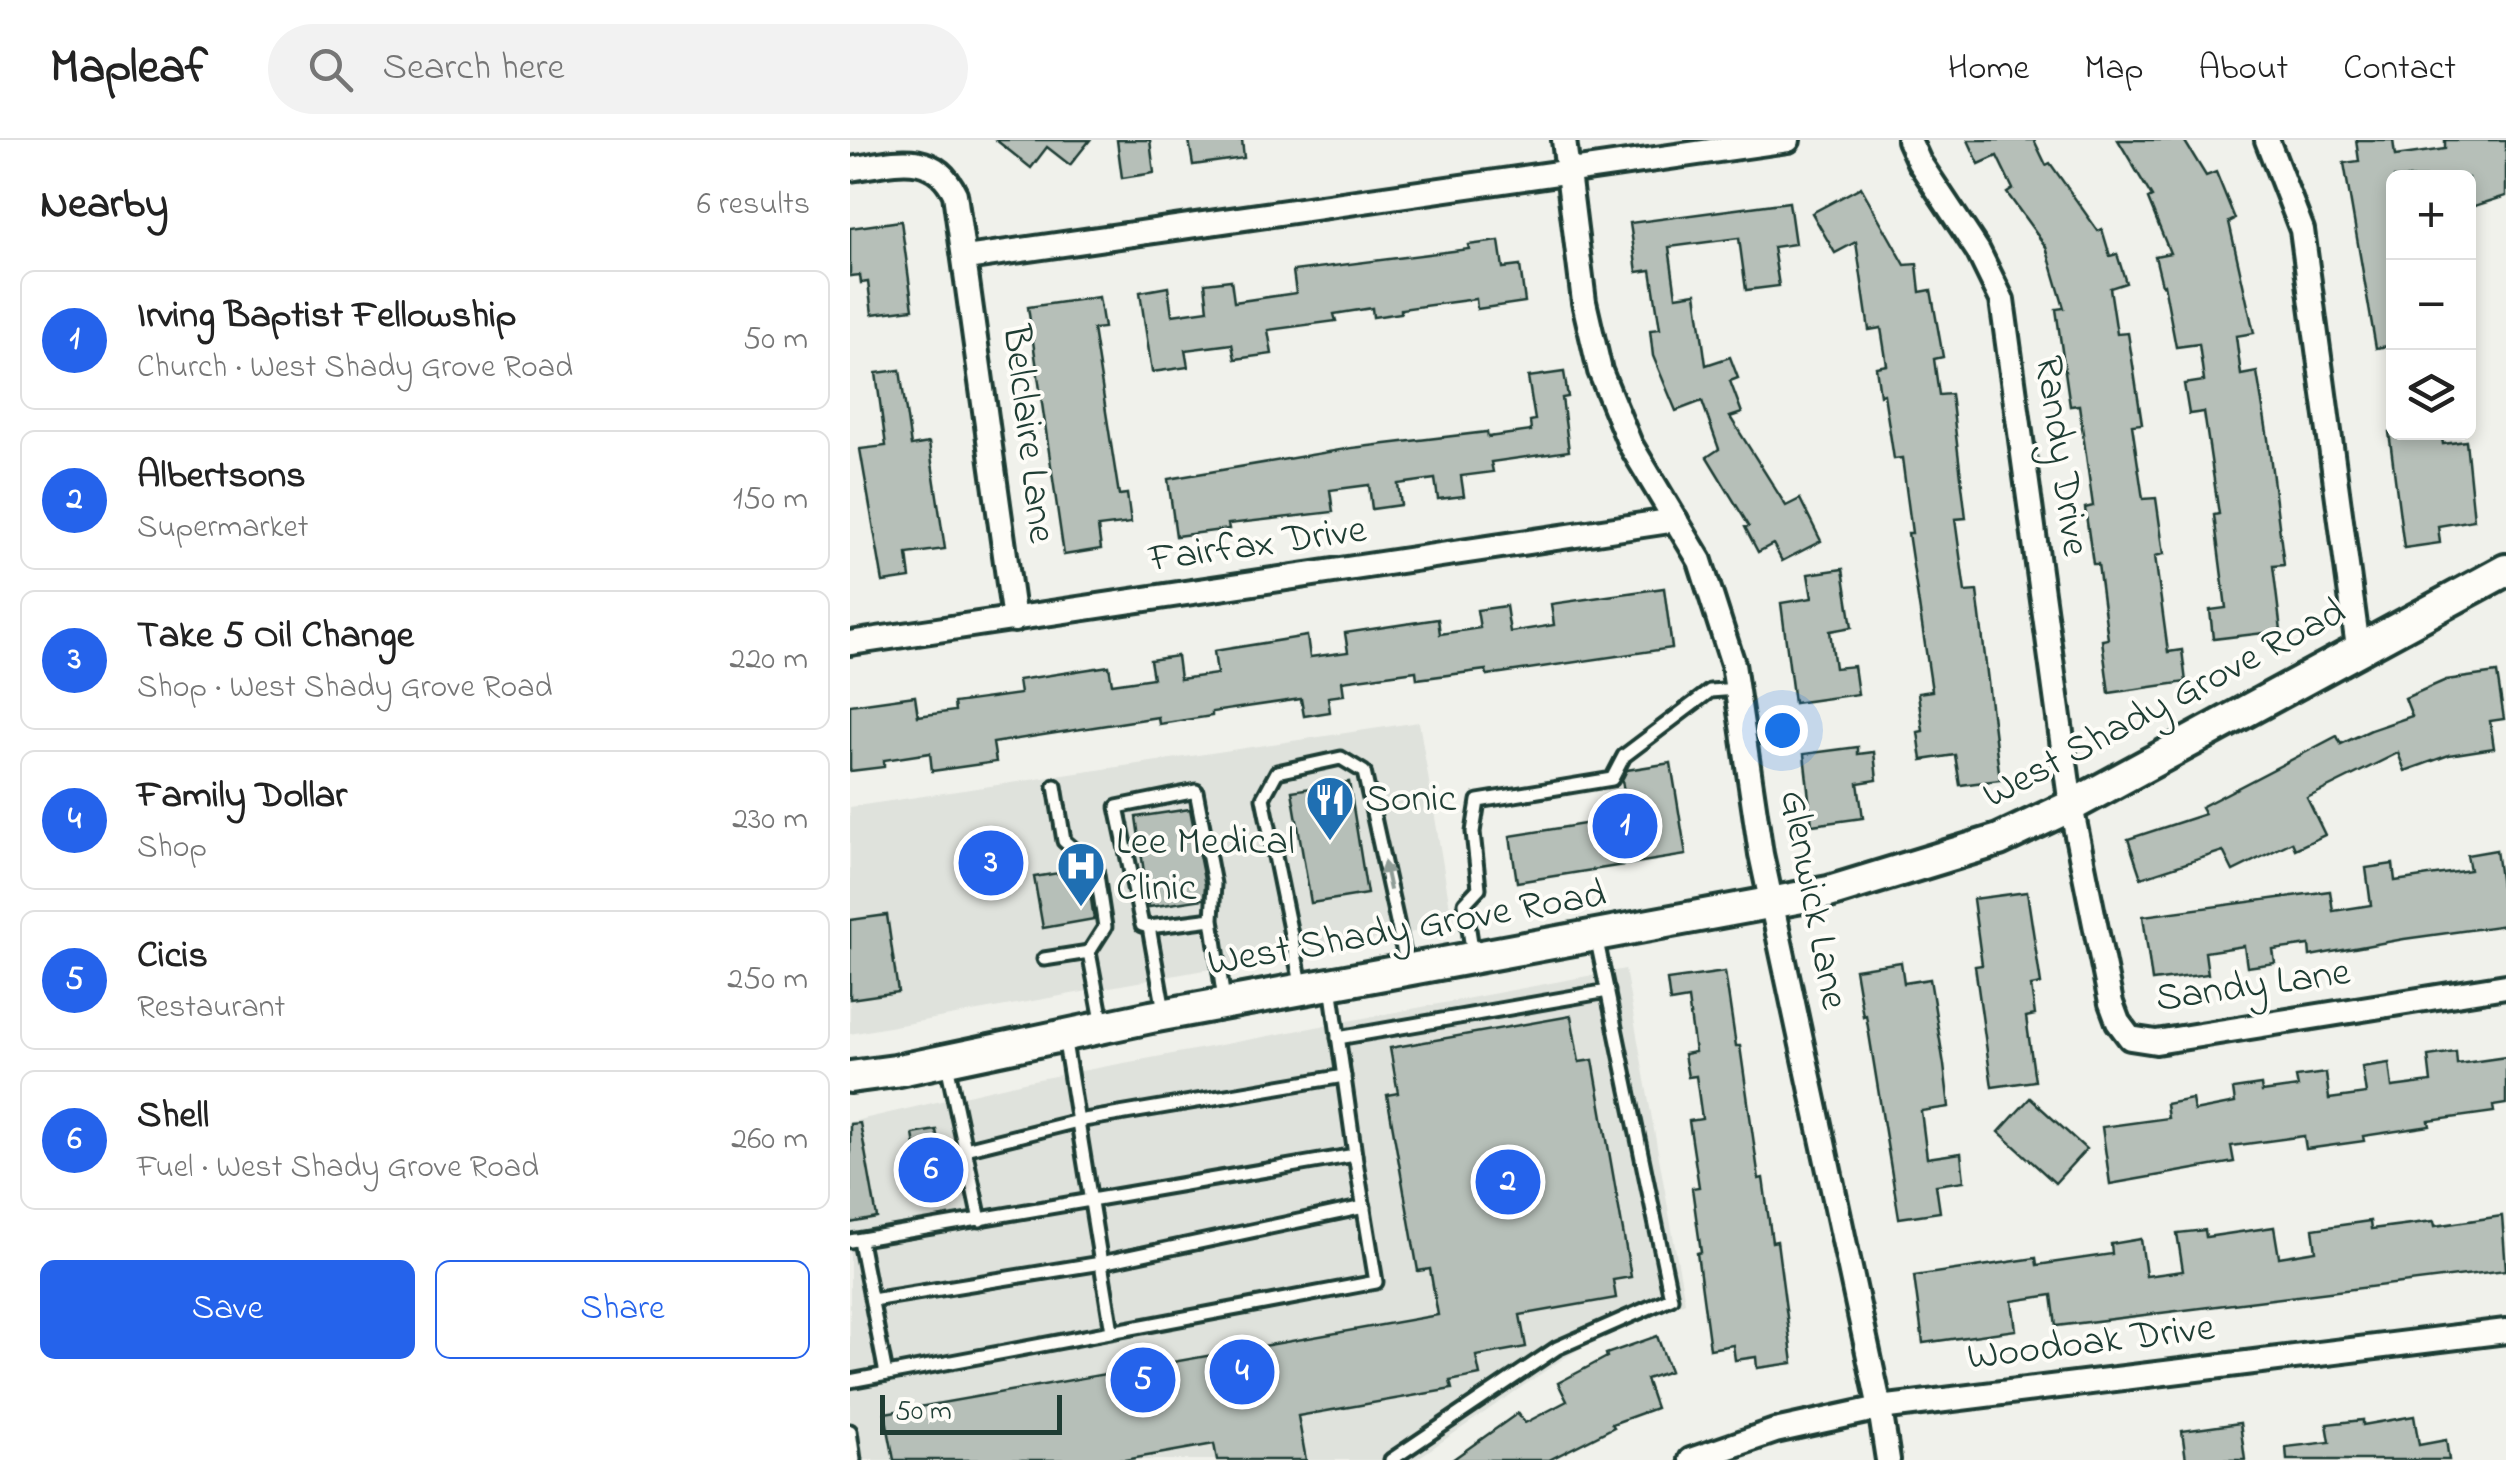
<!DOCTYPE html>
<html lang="en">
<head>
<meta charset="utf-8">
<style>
  :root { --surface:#fff; --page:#f2f2f2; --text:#222; --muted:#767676; --line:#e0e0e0; --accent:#2563eb }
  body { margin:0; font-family:"Indie Flower",sans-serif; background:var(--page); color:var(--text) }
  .controls { position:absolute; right:30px; top:30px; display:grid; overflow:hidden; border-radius:15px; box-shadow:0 5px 15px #0003 }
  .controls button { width:90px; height:90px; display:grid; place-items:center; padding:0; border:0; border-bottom:2px solid var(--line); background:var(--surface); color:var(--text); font:50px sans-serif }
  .scale { position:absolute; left:30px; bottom:25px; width:182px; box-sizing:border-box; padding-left:10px; border:5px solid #1f3d34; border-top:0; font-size:28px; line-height:35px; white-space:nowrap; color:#1f3d34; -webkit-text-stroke:8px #fdfcf7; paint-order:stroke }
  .you { position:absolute; left:932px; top:590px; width:35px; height:35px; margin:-25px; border:8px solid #fff; border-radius:50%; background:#1a73e8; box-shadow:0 0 0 15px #1a73e833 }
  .badge { display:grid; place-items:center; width:65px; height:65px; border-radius:50%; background:var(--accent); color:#fff; font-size:32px; font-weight:700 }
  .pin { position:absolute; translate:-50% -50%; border:5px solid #fff; box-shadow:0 2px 10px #0006 }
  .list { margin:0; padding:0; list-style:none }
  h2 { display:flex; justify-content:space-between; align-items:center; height:130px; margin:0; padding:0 40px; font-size:42px }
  h2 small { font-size:32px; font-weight:400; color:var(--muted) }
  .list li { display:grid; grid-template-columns:65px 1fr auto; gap:30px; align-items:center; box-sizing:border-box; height:140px; margin:0 20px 20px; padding:0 20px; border:2px solid var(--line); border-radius:15px }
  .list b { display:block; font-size:38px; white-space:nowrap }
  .list p { margin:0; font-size:32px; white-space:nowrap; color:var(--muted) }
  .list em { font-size:32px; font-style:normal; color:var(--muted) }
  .actions { display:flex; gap:20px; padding:30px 40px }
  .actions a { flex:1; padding:22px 0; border:2px solid var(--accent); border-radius:15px; text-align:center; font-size:35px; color:var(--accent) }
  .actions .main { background:var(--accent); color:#fff }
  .icon { flex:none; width:55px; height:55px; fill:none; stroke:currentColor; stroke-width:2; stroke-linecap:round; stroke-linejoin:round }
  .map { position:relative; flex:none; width:1656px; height:1320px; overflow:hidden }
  header { display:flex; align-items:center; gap:60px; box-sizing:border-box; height:140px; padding:0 50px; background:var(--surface); border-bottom:2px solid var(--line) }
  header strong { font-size:48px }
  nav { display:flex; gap:55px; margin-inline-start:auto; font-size:35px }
  .search { width:700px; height:90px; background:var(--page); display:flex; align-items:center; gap:25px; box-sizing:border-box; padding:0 35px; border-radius:55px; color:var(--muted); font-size:38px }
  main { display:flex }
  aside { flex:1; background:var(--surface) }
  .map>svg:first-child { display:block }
  .built { fill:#dfe2dc }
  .building { fill:#b6bfb8; stroke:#1f3d34; stroke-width:2.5 }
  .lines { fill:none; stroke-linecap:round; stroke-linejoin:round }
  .lane-casing { stroke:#1f3d34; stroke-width:19 }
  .street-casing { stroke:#1f3d34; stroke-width:30 }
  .secondary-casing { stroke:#1f3d34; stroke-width:38 }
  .lane { stroke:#fdfcf7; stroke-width:11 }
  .street { stroke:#fdfcf7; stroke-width:22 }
  .secondary { stroke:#fdfcf7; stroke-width:30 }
  .oneway { fill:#8e9c96 }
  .labels { text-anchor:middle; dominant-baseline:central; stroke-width:8; stroke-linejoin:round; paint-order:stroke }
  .street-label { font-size:40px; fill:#1f3d34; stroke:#fdfcf7 }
  .poi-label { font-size:40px; fill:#1f3d34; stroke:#fdfcf7; text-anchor:start }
</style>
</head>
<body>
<header>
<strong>Mapleaf</strong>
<div class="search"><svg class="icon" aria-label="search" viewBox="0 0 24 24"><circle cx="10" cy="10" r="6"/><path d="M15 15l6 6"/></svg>Search here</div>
<nav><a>Home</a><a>Map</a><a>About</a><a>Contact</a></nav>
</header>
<main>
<aside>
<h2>Nearby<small>6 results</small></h2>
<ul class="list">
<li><span class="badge">1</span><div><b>Irving Baptist Fellowship</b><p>Church · West Shady Grove Road</p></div><em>50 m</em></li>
<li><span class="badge">2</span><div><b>Albertsons</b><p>Supermarket</p></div><em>150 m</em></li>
<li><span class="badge">3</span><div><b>Take 5 Oil Change</b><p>Shop · West Shady Grove Road</p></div><em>220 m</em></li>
<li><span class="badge">4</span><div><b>Family Dollar</b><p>Shop</p></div><em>230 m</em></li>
<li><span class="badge">5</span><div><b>Cicis</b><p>Restaurant</p></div><em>250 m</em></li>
<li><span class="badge">6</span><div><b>Shell</b><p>Fuel · West Shady Grove Road</p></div><em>260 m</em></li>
</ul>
<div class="actions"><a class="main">Save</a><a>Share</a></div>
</aside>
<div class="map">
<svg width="1656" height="1320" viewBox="0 0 1656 1320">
  <rect width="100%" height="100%" fill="#f0f1eb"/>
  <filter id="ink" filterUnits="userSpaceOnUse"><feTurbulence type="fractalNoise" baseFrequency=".01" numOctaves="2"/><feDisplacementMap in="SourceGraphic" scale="20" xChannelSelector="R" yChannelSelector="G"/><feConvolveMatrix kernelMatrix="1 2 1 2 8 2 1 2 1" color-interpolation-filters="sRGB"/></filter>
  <g filter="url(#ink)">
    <!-- built -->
    <g class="built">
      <path d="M569 582 603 785 0 894V667Z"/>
      <path d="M775 829 835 1162 738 1204 711 1220 565 1320H0V982L178 941Z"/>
    </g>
    <!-- building -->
    <g class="building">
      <path d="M146 0H240L220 25 197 7 181 28Z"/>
      <path d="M267 0H300L304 33 272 38Z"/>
      <path d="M339 0H392L394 18 343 25Z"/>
      <path d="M1118 0H1184L1196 25 1200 23 1248 91 1252 89 1260 116 1267 114 1276 143 1260 148 1267 194 1278 193 1283 225 1292 284 1282 285 1293 359 1306 358 1314 414 1305 416 1318 512 1332 510 1336 542 1259 553 1252 500 1258 499 1248 424H1243L1235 368 1243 366 1229 265 1220 266 1206 169 1214 168 1196 107 1157 53 1163 49 1147 16 1129 24Z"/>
      <path d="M1268 0H1334L1356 36 1366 32 1385 79 1379 82 1404 193 1386 196 1391 235 1407 232 1418 299 1434 425 1423 426 1431 491 1363 499 1360 470 1376 468 1364 375 1369 374 1354 272 1339 274 1334 244 1354 241 1349 204 1326 207 1314 144 1312 145 1305 116 1320 113 1298 59 1302 57Z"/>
      <path d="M1506 0H1543L1545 16 1595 9V0H1656V56L1618 68V38H1544V205L1526 208 1494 23 1509 21Z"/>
      <path d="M1011 47 1055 125 1067 124 1070 152 1081 150 1093 217 1084 219 1089 255 1101 254 1116 378 1105 379 1115 452 1127 451 1150 640 1110 645 1105 615 1072 620 1068 592 1073 591 1068 553 1082 551 1058 393H1062L1052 318 1044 319 1034 254 1030 255 1026 227 1037 225 1031 188 1019 190 1006 102 985 113 962 73Z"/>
      <path d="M939 62 945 104 923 107 929 146 896 150 889 98 819 107 826 156 846 153 856 225 880 217 888 238 880 241 892 273 880 277 936 366 950 359 971 401 932 421 923 404 908 412 895 387 899 386 857 317 869 309 852 261 826 271 803 216 800 190 810 189 801 130 787 132 780 83Z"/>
      <path d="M51 81 63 169 22 174 18 142 11 143 10 135 0 136V88Z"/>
      <path d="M649 101 653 128 670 126 675 162 627 169 626 159 551 169V173L523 177 522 168 484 174 486 181 418 190 422 214 385 219 382 204 335 210 338 227 302 232 290 152 318 147 322 175 358 170 355 143 381 140 384 162 446 153 443 131 619 109 618 105Z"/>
      <path d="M249 157 254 188 243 189 269 355 277 354 281 383 248 387 251 409 214 415 178 167Z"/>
      <path d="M50 230 61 306 79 303 95 409 57 414 60 438 33 442 10 309 36 306 26 233Z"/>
      <path d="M714 232 718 257 712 258 719 311 641 322 643 332 611 336 614 356 588 359 585 339 548 344 551 365 522 369 519 345 480 350 483 372 378 384 379 389 326 396 318 339 502 308 637 292 638 297 681 291 680 281 685 280 678 237Z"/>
      <path d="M1539 292H1591L1593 304 1616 301 1624 380 1588 386 1590 403 1554 408Z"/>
      <path d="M993 429 1002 487 980 491 985 528 1004 526 1008 554 944 563 931 463 962 458 958 434Z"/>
      <path d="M814 448 822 508 637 535 636 530 567 539 566 531 492 541 494 555 478 557 480 572 454 576 451 559 362 572V576L309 584 308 577 143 603 146 622 82 631 80 613 34 620V627L0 631V565L65 556 68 576 105 571 104 563 170 554 168 540 259 526 262 544 303 538 300 520 327 516 330 539 367 534 364 511 457 496 460 517 498 512 495 493 588 479 590 494 630 488 627 470 656 466 660 492 704 485 701 464Z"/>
      <path d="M1647 533 1654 579 1640 581 1644 608 1599 615 1555 631 1548 613 1457 658 1475 695 1445 709 1442 702 1383 731 1373 711 1291 738 1278 699 1355 674 1351 667 1487 596 1491 604 1521 590 1562 576 1555 558 1596 540Z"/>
      <path d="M1008 607V614L1024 612 1027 640 1008 643 1013 678 962 685 954 614Z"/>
      <path d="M821 623 836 715 667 742 660 696 778 677 772 640 777 630Z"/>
      <path d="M499 642 517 754 461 763 442 651Z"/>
      <path d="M340 669 355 745 354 759 299 767 286 677Z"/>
      <path d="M167 701 172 736 114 744 110 709Z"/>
      <path d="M1646 710 1651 746 1656 745V785L1554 799 1460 816 1459 805 1423 810 1425 823 1397 827 1394 806 1355 812 1358 834 1302 841 1293 776 1480 751 1483 771 1521 765 1516 728 1543 724 1545 741 1620 730 1617 715Z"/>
      <path d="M233 729 237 733 244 779 193 788 184 737Z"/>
      <path d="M1177 752 1191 844 1181 846 1185 875 1176 877 1185 941 1142 947 1125 826 1132 825 1123 759Z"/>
      <path d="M37 775 48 852 0 859V780Z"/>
      <path d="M1051 822 1054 843 1080 839 1094 925 1099 967 1071 971 1077 1018 1111 1013 1114 1041 1086 1045 1090 1072 1049 1078 1016 875 1013 876 1005 829Z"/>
      <path d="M875 832 886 906H890L909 1039 913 1038 922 1102 927 1101 943 1223 907 1228 906 1217 885 1220 883 1205 860 1209 847 1113 851 1112 842 1048 849 1047 839 981 852 979 846 936 838 937 834 914 845 912 838 859 820 862 817 840Z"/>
      <path d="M721 876 729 922 743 920 781 1137 763 1140 766 1158 670 1175 676 1207 626 1216 630 1235 600 1241 602 1249 448 1276 456 1320H367L364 1304 275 1320H44L35 1273 588 1175 580 1129 568 1131 537 955 548 953 540 908Z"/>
      <path d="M1606 912 1607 924 1656 917V964L1643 966 1644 972 1579 981 1580 986 1513 996 1514 1001 1456 1009 1454 996 1381 1006 1384 1022 1260 1044 1252 987 1318 978 1316 964 1342 959 1344 971 1385 963 1383 949 1411 945 1412 952 1448 947 1446 937 1476 933 1479 959 1516 954 1512 927 1539 923 1542 947 1581 942 1578 916Z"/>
      <path d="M1180 958 1236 1009 1205 1043 1149 992Z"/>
      <path d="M10 983 27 1078 0 1083V984Z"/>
      <path d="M86 990 99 1066 76 1070 63 994Z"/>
      <path d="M1652 1076 1656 1130 1206 1186 1202 1155 1162 1161 1166 1190 1073 1203 1064 1136 1186 1118 1187 1125 1262 1114 1261 1104 1291 1099 1296 1136 1333 1131 1327 1093 1355 1090 1356 1097 1424 1087 1429 1117 1466 1111 1463 1089 1520 1081 1521 1089 1584 1081 1585 1086Z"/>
      <path d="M807 1196 820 1231 796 1239 806 1268 762 1284 764 1287 699 1320H602L668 1273 675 1283 717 1261 708 1243 757 1217 756 1214Z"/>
      <path d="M1564 1276 1569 1305 1596 1300 1599 1320H1437L1436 1307 1480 1302 1477 1284 1513 1280V1285Z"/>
      <path d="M1390 1283 1395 1320H1336L1332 1291Z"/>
    </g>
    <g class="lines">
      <!-- lane casing -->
      <g class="lane-casing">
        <g id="lane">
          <path d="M205 646 214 701 246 728 255 787 239 812"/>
          <path d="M362 779 299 787 292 785 267 667 346 651 364 744 362 779 374 860"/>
          <path d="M299 787 314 871"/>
          <path d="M623 815 615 763 629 748 623 692 628 661 762 639 774 616 860 551 887 549"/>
          <path d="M194 819 239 812 253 886"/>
          <path d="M452 848 413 658 427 632 491 618 514 632 557 827"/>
          <path d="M214 896 262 1191"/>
          <path d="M488 898 758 851"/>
          <path d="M97 924 130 1080"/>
          <path d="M115 1009 228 981 494 936"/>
          <path d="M0 1101 505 1015 481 846"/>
          <path d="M10 1101 36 1234"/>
          <path d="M22 1160 251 1123 514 1067"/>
          <path d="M0 1241 526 1142 505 1015"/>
          <path d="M0 1291 4 1320"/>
          <path d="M541 1320 707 1208 821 1158 746 796"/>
        </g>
      </g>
      <!-- street casing -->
      <g class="street-casing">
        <g id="street">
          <path d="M714 0 734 162 750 231 780 304 850 421 883 524 911 714 1030 1268 1038 1320"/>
          <path d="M1059 0 1069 22 1128 111 1152 160 1221 666 1261 863 1268 882 1280 898 1306 902 1656 846"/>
          <path d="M1417 0 1452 90 1508 508"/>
          <path d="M0 29C42 23 83 7 105 54L164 480"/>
          <path d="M116 118 938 0"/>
          <path d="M0 503 826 380"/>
          <path d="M841 1320 925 1291 1030 1268 1656 1191"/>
        </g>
      </g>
      <!-- secondary casing -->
      <g class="secondary-casing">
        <path id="secondary" d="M0 937 45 931 301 877 979 752 1149 700 1221 666 1656 430"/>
      </g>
      <!-- lane -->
      <use href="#lane" class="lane"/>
      <!-- street -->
      <use href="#street" class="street"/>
      <!-- secondary -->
      <use href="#secondary" class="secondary"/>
    </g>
    <!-- one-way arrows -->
    <defs><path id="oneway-solid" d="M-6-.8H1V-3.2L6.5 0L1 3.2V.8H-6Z" transform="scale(2.5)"/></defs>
    <use class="oneway" href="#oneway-solid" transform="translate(537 736) rotate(-102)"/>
  </g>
  <!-- icons -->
  <defs>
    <g id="restaurant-pin" transform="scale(2.5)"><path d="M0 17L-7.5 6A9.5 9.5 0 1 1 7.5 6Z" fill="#1f6fb2" stroke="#fdfcf7"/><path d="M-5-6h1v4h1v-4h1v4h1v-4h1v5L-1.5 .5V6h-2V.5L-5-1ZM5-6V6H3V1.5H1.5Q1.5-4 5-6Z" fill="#fff"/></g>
    <g id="hospital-pin" transform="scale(2.5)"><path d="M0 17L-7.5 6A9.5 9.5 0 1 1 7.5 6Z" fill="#1f6fb2" stroke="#fdfcf7"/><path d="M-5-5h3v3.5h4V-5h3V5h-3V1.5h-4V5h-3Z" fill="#fff"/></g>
  </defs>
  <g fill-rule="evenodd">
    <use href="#restaurant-pin" x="480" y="660"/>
    <use href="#hospital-pin" x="231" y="726"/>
  </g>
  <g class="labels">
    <!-- street labels -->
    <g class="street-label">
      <text transform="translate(177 294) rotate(83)">Belclaire Lane</text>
      <text transform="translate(1210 316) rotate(82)">Randy Drive</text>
      <text transform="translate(408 406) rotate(-8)">Fairfax Drive</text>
      <text transform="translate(1315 565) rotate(-28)">West Shady Grove Road</text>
      <text transform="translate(962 760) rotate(79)">Glenwick Lane</text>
      <text transform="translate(557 790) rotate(-10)">West Shady Grove Road</text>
      <text transform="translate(1403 847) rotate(-8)">Sandy Lane</text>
      <text transform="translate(1241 1204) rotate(-7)">Woodoak Drive</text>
    </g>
    <!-- poi labels -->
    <g class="poi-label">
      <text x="515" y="660">Sonic</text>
      <text x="266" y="703">Lee Medical<tspan x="266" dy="46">Clinic</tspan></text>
    </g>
  </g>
</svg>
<div class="controls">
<button>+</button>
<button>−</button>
<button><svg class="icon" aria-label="layers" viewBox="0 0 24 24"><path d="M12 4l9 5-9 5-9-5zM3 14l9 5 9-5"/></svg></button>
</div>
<div class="scale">50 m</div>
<div class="you"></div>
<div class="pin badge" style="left:775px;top:686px">1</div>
<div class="pin badge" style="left:658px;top:1042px">2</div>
<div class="pin badge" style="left:141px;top:723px">3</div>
<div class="pin badge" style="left:392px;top:1232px">4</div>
<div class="pin badge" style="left:293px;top:1240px">5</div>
<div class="pin badge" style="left:81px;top:1030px">6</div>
</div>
</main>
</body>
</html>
